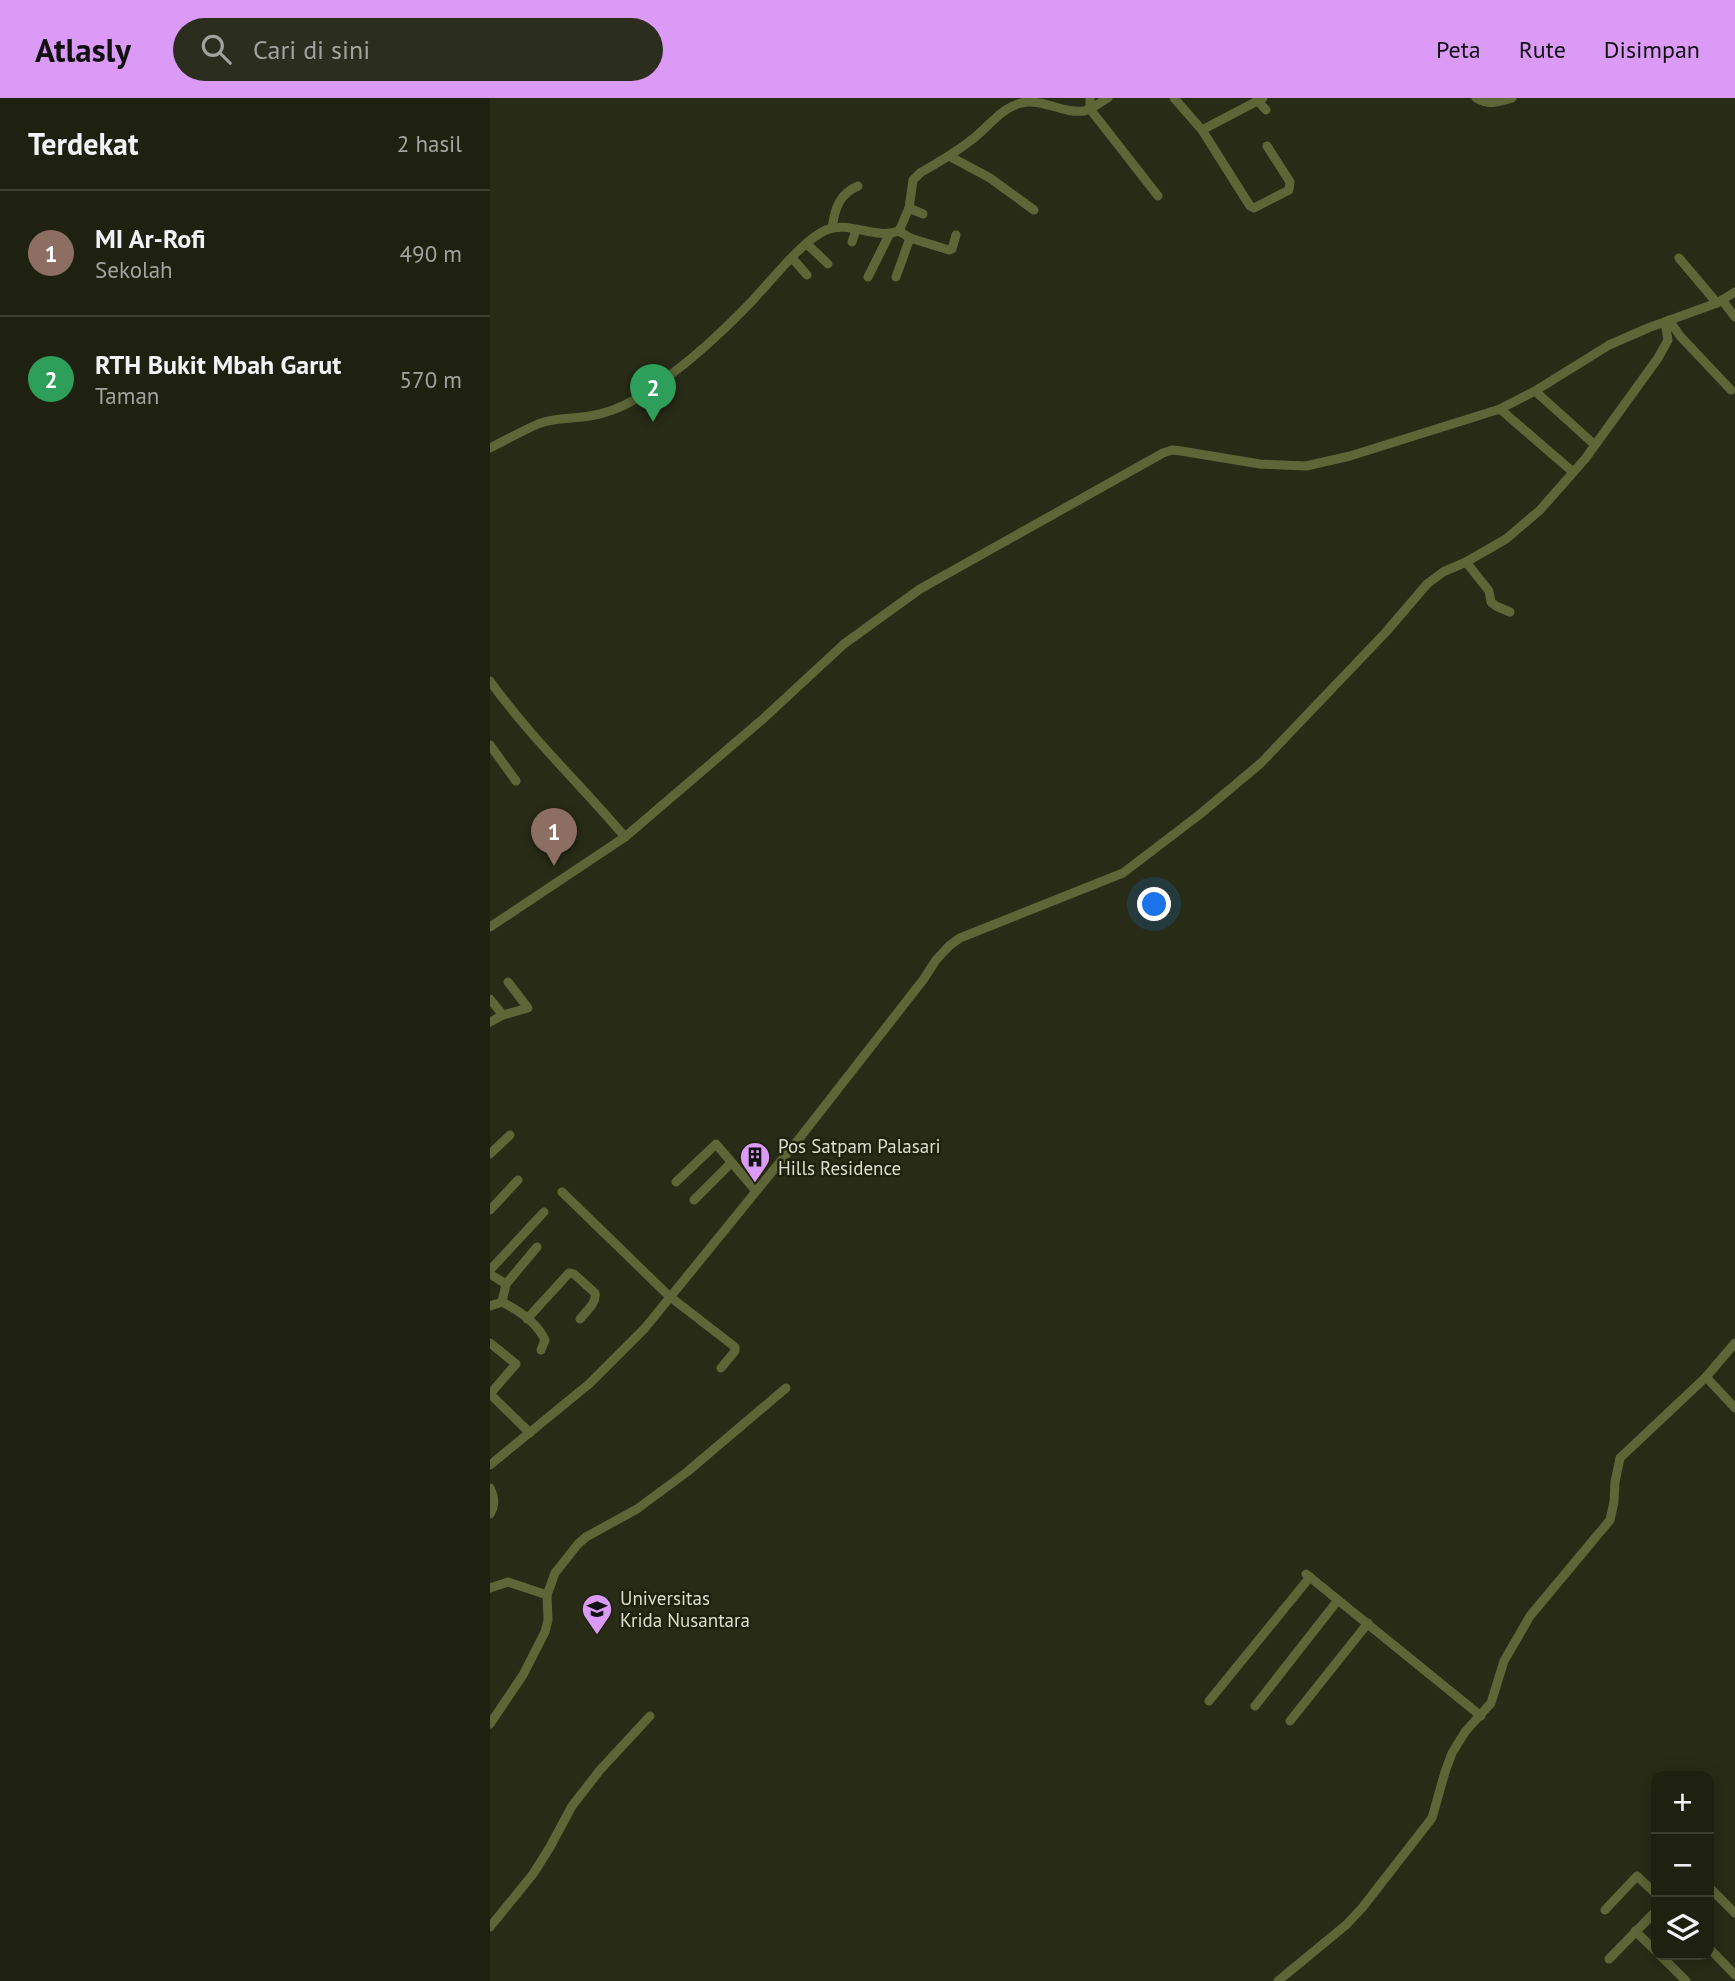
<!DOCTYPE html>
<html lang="id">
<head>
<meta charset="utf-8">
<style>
  :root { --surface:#1e2110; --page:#2b2e1e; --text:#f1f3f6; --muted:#a1a39f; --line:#3c3e30; --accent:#da9af6 }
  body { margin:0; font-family:"PT Sans",sans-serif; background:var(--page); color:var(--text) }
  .controls { position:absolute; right:21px; bottom:21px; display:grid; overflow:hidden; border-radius:14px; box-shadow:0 4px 18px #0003 }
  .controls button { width:63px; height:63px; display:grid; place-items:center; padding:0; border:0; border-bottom:2px solid var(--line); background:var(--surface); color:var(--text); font:35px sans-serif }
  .you { position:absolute; left:665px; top:807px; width:24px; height:24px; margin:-18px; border:5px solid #fff; border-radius:50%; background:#1a73e8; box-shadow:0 0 0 10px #1a73e833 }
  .badge { display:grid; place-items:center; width:46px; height:46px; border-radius:50%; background:var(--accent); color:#fff; font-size:23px; font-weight:700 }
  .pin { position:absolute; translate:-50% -58px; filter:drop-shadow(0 2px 4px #0008) }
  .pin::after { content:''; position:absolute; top:37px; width:24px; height:21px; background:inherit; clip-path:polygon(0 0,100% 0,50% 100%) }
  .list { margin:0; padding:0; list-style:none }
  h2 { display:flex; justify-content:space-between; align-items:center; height:91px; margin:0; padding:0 28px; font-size:30px }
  h2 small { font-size:23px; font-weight:400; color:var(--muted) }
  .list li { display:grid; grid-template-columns:46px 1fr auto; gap:21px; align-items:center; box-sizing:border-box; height:126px; padding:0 28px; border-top:2px solid var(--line) }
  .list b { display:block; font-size:26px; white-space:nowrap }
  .list p { margin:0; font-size:23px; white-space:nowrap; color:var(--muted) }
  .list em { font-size:23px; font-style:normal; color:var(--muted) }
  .icon { flex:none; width:38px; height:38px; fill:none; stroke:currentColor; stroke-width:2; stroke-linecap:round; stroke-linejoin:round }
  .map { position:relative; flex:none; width:1245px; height:1883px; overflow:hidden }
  header { display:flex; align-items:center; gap:42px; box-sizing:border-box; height:98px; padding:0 35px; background:var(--accent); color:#111 }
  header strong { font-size:33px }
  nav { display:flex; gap:38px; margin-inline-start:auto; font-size:24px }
  .search { width:490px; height:63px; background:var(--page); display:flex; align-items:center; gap:18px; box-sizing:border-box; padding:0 24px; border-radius:38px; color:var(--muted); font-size:26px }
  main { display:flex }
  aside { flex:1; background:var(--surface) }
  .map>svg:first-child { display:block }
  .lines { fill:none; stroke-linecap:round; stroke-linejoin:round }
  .minor { stroke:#5e6537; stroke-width:9 }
  .labels { text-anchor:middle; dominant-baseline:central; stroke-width:5; stroke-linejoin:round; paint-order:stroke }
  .poi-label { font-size:19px; fill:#dcdfd1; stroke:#1f220c; text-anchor:start }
</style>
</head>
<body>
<header>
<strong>Atlasly</strong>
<div class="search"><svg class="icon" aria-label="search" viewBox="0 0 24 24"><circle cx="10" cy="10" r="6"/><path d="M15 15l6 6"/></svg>Cari di sini</div>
<nav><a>Peta</a><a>Rute</a><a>Disimpan</a></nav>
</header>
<main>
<aside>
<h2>Terdekat<small>2 hasil</small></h2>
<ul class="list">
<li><span class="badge" style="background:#8d6e63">1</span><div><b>MI Ar-Rofi</b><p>Sekolah</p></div><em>490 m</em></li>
<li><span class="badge" style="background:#2e9e5b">2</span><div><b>RTH Bukit Mbah Garut</b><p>Taman</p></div><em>570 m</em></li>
</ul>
</aside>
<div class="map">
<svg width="1245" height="1883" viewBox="0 0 1245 1883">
  <rect width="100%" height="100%" fill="#282c16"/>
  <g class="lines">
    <!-- minor -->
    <g class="minor">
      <path d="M600 0V11L668 98"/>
      <path d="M684 0 712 32 760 108 764 110 799 92 800 84 777 48"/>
      <path d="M986 0C999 8 1008 4 1022 0"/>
      <path d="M768 3 776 12"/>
      <path d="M712 32 773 0"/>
      <path d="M459 58 500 80 544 112"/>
      <path d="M419 110 433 116"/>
      <path d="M342 130C345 110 349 96 368 88"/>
      <path d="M409 133 420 140 459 152 462 151 466 137"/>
      <path d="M362 144 366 132"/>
      <path d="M317 146 338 166"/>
      <path d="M302 160 317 177"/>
      <path d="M1189 160 1227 205"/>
      <path d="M378 179 399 137"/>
      <path d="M406 179 420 140"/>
      <path d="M1232 202 1245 219"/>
      <path d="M1179 222 1190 238 1241 292"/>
      <path d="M1045 293 1105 347"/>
      <path d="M1010 311 1083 374"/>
      <path d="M0 350C16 342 32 333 48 326 64 319 83 321 100 318 133 313 158 294 184 274 212 253 239 227 263 202 281 183 313 142 336 132 359 122 385 142 409 133L419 110 423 82 430 75C447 65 465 55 480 43 498 30 509 11 531 5 553 0 573 16 594 13 603 11 610 4 618 0"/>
      <path d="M976 464 999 493 1001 504 1006 508 1020 514"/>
      <path d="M0 583C40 639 91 687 135 739"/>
      <path d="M0 647 26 683"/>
      <path d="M0 829 135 739 273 621 354 546 430 491 673 355 682 352 691 353 770 366 816 368 860 358 1010 311 1045 293 1119 247 1158 230 1227 205 1245 194"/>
      <path d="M0 901 13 917"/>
      <path d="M0 924 13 917 38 910 18 884"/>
      <path d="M0 1056 20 1037"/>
      <path d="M186 1084 226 1046 266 1093"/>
      <path d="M72 1094 179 1198 245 1249V1253L231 1270"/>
      <path d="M204 1102 241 1065"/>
      <path d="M0 1112 28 1082"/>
      <path d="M0 1172 54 1114"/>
      <path d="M0 1176 16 1186 12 1204"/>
      <path d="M16 1186 47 1149"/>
      <path d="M0 1208 12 1204C28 1212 47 1225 55 1242L51 1252"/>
      <path d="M37 1221 79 1175 84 1176 105 1195C107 1205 96 1213 90 1221"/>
      <path d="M0 1245 26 1266 0 1296"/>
      <path d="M1216 1279 1245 1310"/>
      <path d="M0 1296 40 1335"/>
      <path d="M0 1367 99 1286 155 1230 312 1037 433 882 446 862 459 848 470 840 633 775 709 717 771 665 896 534 937 486 953 474 976 464 1016 441 1050 412 1095 361 1168 260 1178 242 1175 224"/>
      <path d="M0 1390C5 1400 5 1407 0 1416"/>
      <path d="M816 1476 991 1618"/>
      <path d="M0 1490 18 1484 57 1497 65 1475 88 1446 96 1439 147 1411 197 1374 296 1290"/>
      <path d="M719 1603 820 1479"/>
      <path d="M765 1608 848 1502"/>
      <path d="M800 1623 878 1525"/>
      <path d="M0 1626 33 1577 55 1534 58 1522 57 1497"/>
      <path d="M1219 1789 1245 1815"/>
      <path d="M1115 1812 1147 1778 1166 1796"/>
      <path d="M0 1829 43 1776 60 1749 82 1708 110 1672 160 1618"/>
      <path d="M1145 1833 1166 1853"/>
      <path d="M1219 1850 1245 1877"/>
      <path d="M1170 1857 1196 1883"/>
      <path d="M1119 1861 1166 1813"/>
      <path d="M788 1883 856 1827 872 1810 942 1720 955 1674 962 1655 975 1634 1001 1605 1014 1563 1040 1518 1120 1422 1124 1404 1125 1384 1130 1360 1216 1279 1245 1245"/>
    </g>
  </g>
  <!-- icons -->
  <defs>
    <g id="building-pin" transform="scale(1.575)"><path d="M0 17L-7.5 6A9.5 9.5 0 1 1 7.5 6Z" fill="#da9af6" stroke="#1f220c"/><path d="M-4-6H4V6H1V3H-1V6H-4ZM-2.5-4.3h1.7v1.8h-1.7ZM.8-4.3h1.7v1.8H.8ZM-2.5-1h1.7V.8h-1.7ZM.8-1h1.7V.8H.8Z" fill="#111"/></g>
    <g id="university-pin" transform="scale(1.575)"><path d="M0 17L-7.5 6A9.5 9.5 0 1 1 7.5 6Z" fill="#da9af6" stroke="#1f220c"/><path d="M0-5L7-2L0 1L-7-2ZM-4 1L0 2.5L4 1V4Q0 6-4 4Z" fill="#111"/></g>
  </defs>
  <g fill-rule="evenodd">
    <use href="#building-pin" x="265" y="1059"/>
    <use href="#university-pin" x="107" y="1511"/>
  </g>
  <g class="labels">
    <!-- poi labels -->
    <g class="poi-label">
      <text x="288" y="1048">Pos Satpam Palasari<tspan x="288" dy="22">Hills Residence</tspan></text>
      <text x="130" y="1500">Universitas<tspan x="130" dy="22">Krida Nusantara</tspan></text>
    </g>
  </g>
</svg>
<div class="controls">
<button>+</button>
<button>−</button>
<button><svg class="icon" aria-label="layers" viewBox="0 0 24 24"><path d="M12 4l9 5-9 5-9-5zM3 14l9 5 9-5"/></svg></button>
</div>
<div class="you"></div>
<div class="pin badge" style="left:64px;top:768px;background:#8d6e63">1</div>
<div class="pin badge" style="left:163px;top:324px;background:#2e9e5b">2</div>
</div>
</main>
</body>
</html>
